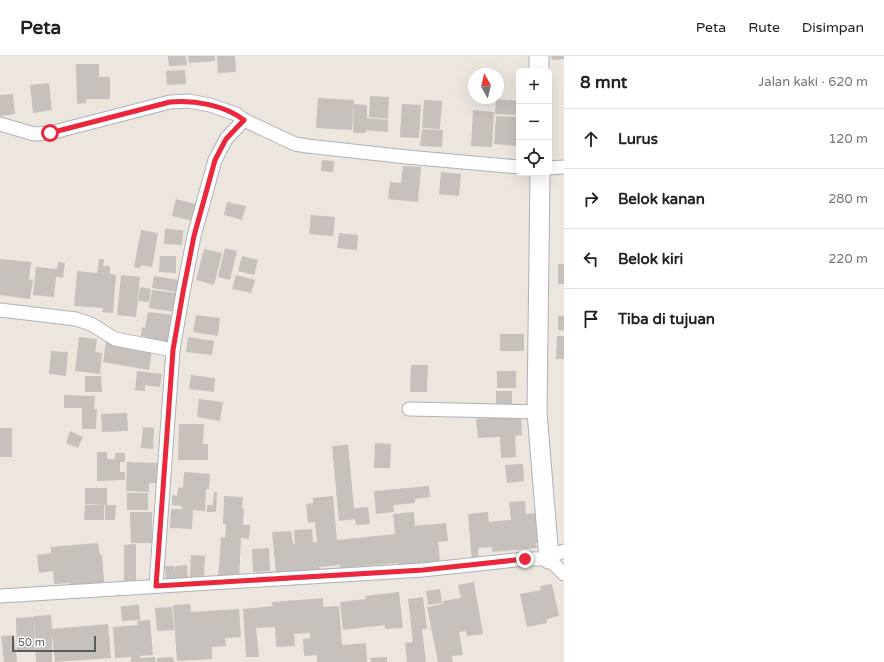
<!DOCTYPE html>
<html lang="id">
<head>
<meta charset="utf-8">
<style>
  :root { --surface:#fff; --page:#f2f2f2; --text:#202124; --muted:#757577; --line:#e0e0e0 }
  body { margin:0; font-family:"Varela Round",sans-serif; background:var(--page); color:var(--text) }
  .controls { position:absolute; right:12px; top:12px; display:grid; overflow:hidden; border-radius:6px; box-shadow:0 4px 16px #0002 }
  .controls button { width:36px; height:36px; display:grid; place-items:center; padding:0; border:0; border-bottom:1px solid var(--line); background:var(--surface); color:var(--text); font:20px sans-serif }
  .compass { position:absolute; left:468px; top:12px; width:36px; height:36px; border-radius:50%; background:var(--surface); box-shadow:0 4px 16px #0002; rotate:352deg }
  .scale { position:absolute; left:12px; bottom:10px; width:84px; box-sizing:border-box; padding-left:4px; border:2px solid #585d60; border-top:0; font-size:11px; line-height:14px; white-space:nowrap; color:#585d60; -webkit-text-stroke:3px #fff; paint-order:stroke }
  .stop { position:absolute; width:12px; height:12px; margin:-9px; border:3px solid #ea273c; border-radius:50%; background:#fff }
  .stop.end { background:#ea273c; border-color:#fff; box-shadow:0 1px 4px #0008 }
  .list { margin:0; padding:0; list-style:none }
  h2 { display:flex; justify-content:space-between; align-items:center; height:52px; margin:0; padding:0 16px; font-size:17px }
  h2 small { font-size:13px; font-weight:400; color:var(--muted) }
  .list li { display:grid; grid-template-columns:26px 1fr auto; gap:12px; align-items:center; box-sizing:border-box; height:60px; padding:0 16px; border-top:1px solid var(--line) }
  .list b { display:block; font-size:15px; white-space:nowrap }
  .list em { font-size:13px; font-style:normal; color:var(--muted) }
  .icon { flex:none; width:22px; height:22px; fill:none; stroke:currentColor; stroke-width:2; stroke-linecap:round; stroke-linejoin:round }
  .map { position:relative; flex:none; width:564px; height:606px; overflow:hidden }
  header { display:flex; align-items:center; gap:24px; box-sizing:border-box; height:56px; padding:0 20px; background:var(--surface); border-bottom:1px solid var(--line) }
  header strong { font-size:19px }
  nav { display:flex; gap:22px; margin-inline-start:auto; font-size:14px }
  main { display:flex }
  aside { flex:1; background:var(--surface) }
  .map>svg:first-child { display:block }
  .building { fill:#c6c1bc }
  .lines { fill:none; stroke-linecap:round; stroke-linejoin:round }
  .street-casing { stroke:#adb2b5; stroke-width:15 }
  .secondary-casing { stroke:#acb1b6; stroke-width:21 }
  .street { stroke:#fff; stroke-width:13 }
  .secondary { stroke:#fff; stroke-width:19 }
  .route { stroke:#ea273c; stroke-width:5 }
</style>
</head>
<body>
<header>
<strong>Peta</strong>
<nav><a>Peta</a><a>Rute</a><a>Disimpan</a></nav>
</header>
<main>
<div class="map">
<svg width="564" height="606" viewBox="0 0 564 606">
  <rect width="100%" height="100%" fill="#ece6df"/>
  <!-- building -->
  <g class="building">
    <path d="M168 0H186L187 9 169 10Z"/>
    <path d="M188 0H215V5L189 7Z"/>
    <path d="M217 0H235L236 16 218 17Z"/>
    <path d="M551 0H564V3L552 4Z"/>
    <path d="M76 8H99V21H110V43H86V47L77 48Z"/>
    <path d="M185 14 186 28 167 29 166 15Z"/>
    <path d="M49 27 52 54 33 57 30 29Z"/>
    <path d="M13 38 15 58 0 60V39Z"/>
    <path d="M370 40 389 41 388 63 369 61Z"/>
    <path d="M318 42 354 44 352 74 316 72Z"/>
    <path d="M496 43 519 45 518 59 495 58Z"/>
    <path d="M424 44 442 45 440 73 422 72Z"/>
    <path d="M354 48 367 49V62L388 64V76L366 74V77H353Z"/>
    <path d="M402 48 421 49 419 82 400 81Z"/>
    <path d="M473 54 494 56 492 91 471 90Z"/>
    <path d="M496 60 518 61 516 90 494 88Z"/>
    <path d="M422 73 443 74 442 91 420 90Z"/>
    <path d="M322 104 334 105 333 116 321 115Z"/>
    <path d="M403 110 421 111 418 146 388 143 390 126 401 127Z"/>
    <path d="M441 116 461 118 459 140 439 138Z"/>
    <path d="M176 143 198 149 193 165 172 160Z"/>
    <path d="M227 146 246 150 242 164 224 159Z"/>
    <path d="M311 159 335 161 333 180 309 178Z"/>
    <path d="M165 173 183 174 182 189 164 188Z"/>
    <path d="M141 174 158 177 152 211 141 209 140 212 134 211Z"/>
    <path d="M339 177 358 179 357 194 337 192Z"/>
    <path d="M225 192 237 195 230 224 218 221Z"/>
    <path d="M204 193 222 197 214 229 196 224Z"/>
    <path d="M160 200H176V217L159 216Z"/>
    <path d="M242 200 258 204 254 219 238 215Z"/>
    <path d="M0 203 31 206 29 223 33 224 30 243 0 239Z"/>
    <path d="M99 203H104L103 210H110V218L116 219 113 257 102 256 103 252 74 250 77 215 97 217Z"/>
    <path d="M58 206 65 207 63 222 56 221 54 241 33 239 36 211 57 213Z"/>
    <rect x="558" y="208" width="6" height="20"/>
    <path d="M121 219 140 221 136 261 117 259Z"/>
    <path d="M236 219 255 224 251 237 232 233Z"/>
    <path d="M154 220 179 224 177 236 152 232Z"/>
    <path d="M140 231 151 233 149 246 138 245Z"/>
    <path d="M152 234 177 237 175 256 149 252Z"/>
    <path d="M148 256 173 259 170 289 147 286V281L141 280 142 271 145 272Z"/>
    <path d="M196 259 220 262 218 280 193 276Z"/>
    <path d="M558 260H564V275L558 274Z"/>
    <rect x="500" y="278" width="24" height="17"/>
    <path d="M557 280H564V303H556Z"/>
    <path d="M79 281 97 283 95 296 102 297 100 318 75 315Z"/>
    <path d="M188 281 214 285 212 299 186 296Z"/>
    <path d="M106 285 152 293 149 314 103 306Z"/>
    <path d="M51 295 68 296 66 320 49 318Z"/>
    <path d="M411 309H428L427 336H410Z"/>
    <path d="M137 315 162 318 160 331 145 329V335L135 334Z"/>
    <rect x="497" y="315" width="19" height="17"/>
    <path d="M191 319 215 322 214 336 189 333Z"/>
    <path d="M85 320H101L102 336H85Z"/>
    <rect x="496" y="335" width="16" height="14"/>
    <path d="M64 339 95 340 94 353H97L96 373H82V352H64Z"/>
    <path d="M199 343 223 346 220 365 197 361Z"/>
    <path d="M127 357 128 375 102 376 101 358Z"/>
    <path d="M521 360 522 379 515 380 516 401 501 402 500 381 478 382 476 363Z"/>
    <path d="M179 368H204L203 388H208V404H178Z"/>
    <path d="M143 371 154 372 153 393 141 392Z"/>
    <rect x="0" y="372" width="12" height="29"/>
    <path d="M70 375 83 381 78 392 66 387Z"/>
    <path d="M375 387 391 388 390 412H374Z"/>
    <path d="M348 389 354 452 368 451 370 468 356 469 355 463 339 465 332 390Z"/>
    <path d="M97 396H107V403H115V397H125V406H120V416H125V424L97 425Z"/>
    <path d="M127 406 158 407V427H149V436L126 435Z"/>
    <path d="M523 408 524 425 507 427 505 409Z"/>
    <path d="M184 416 210 418 209 433H206L205 455 193 454 192 473 170 472 171 453H182V450L172 449V439L177 440 178 431 183 432Z"/>
    <path d="M429 430 430 441 415 443V447L393 449 394 456 376 458 374 435Z"/>
    <path d="M85 432H107V449L85 448Z"/>
    <path d="M214 436H217L216 456H207V449H213Z"/>
    <rect x="127" y="437" width="21" height="17"/>
    <path d="M224 440 243 441 242 453H244L243 469H250L249 483 241 482 239 524 218 523 221 481 225 482 226 468H223Z"/>
    <path d="M333 440 337 484 395 478 393 458 414 456 415 470 446 467 448 485 438 486 440 506 398 510V507L340 512V509L319 511 320 513 276 517 272 476 291 475 293 488H295L294 474 312 473 313 486H317L315 466 308 467 306 448 313 447V442Z"/>
    <path d="M525 445 526 458 542 456 545 486 536 487 537 492 492 496V491L478 492 479 505 472 506 468 458 488 456 489 466 511 464 509 446Z"/>
    <path d="M85 449H104V464H84Z"/>
    <path d="M105 449H116L115 464H105Z"/>
    <path d="M130 456H152V487H131Z"/>
    <path d="M98 487 100 499H102L104 527 70 530V527L54 528 53 515 39 517 37 499 51 497V491Z"/>
    <path d="M136 488V528H124V489Z"/>
    <path d="M269 492 270 515 253 516 252 493Z"/>
    <path d="M191 499 205 500 204 521H190Z"/>
    <path d="M187 509 188 524 176 525 175 522 166 525 165 510H174L175 519V510Z"/>
    <path d="M474 526 483 578 467 580 466 575 459 576 463 599 452 600 453 606H438L427 551 443 548V545L461 542 458 529Z"/>
    <path d="M552 528 559 560 547 563V567L527 571 520 538 541 534 540 530Z"/>
    <path d="M440 533 442 547 428 549 426 535Z"/>
    <path d="M399 536 403 572 385 573V569L343 574 340 546 366 543 365 540Z"/>
    <path d="M423 541 427 573H422L426 606H407L405 587 413 586 408 543Z"/>
    <path d="M323 542V551L339 550 342 589 366 587 367 606H317V599L304 600 303 583 310 582V577L294 578 295 590 276 591 275 571 256 572 259 601H246L243 553 273 550 272 546Z"/>
    <path d="M190 548 191 556 239 553 241 581 225 582 226 590 212 591V603L177 605 173 549Z"/>
    <path d="M139 549 140 564 122 565 121 550Z"/>
    <path d="M172 551 174 574 157 575 155 552Z"/>
    <path d="M51 559 52 573 108 568 111 602 55 606 52 577V606H36L34 560Z"/>
    <path d="M34 561 35 594 17 595 16 562Z"/>
    <path d="M150 564 153 599 140 600V602L155 601 156 606H131V601L115 602 113 571 138 569 137 565Z"/>
    <path d="M14 579 17 606H4L1 580Z"/>
    <path d="M173 601 174 606H157V602Z"/>
    <path d="M387 601V606H371L370 602Z"/>
  </g>
  <g class="lines">
    <!-- street casing -->
    <g class="street-casing">
      <g id="street">
        <path d="M0 68 34 78 50 77 170 46 189 45 210 49 236 58 244 64 295 88 307 90 407 101 519 111"/>
        <path d="M549 112 564 111"/>
        <path d="M0 254 76 263 91 268 115 283 173 294"/>
        <path d="M409 353 537 356"/>
        <path d="M549 501 564 495"/>
        <path d="M156 529 173 294 183 236 194 180 215 104 226 83 244 64"/>
        <path d="M0 540 423 514 525 503H549L564 518"/>
      </g>
    </g>
    <!-- secondary casing -->
    <g class="secondary-casing">
      <g id="secondary">
        <path d="M539 0V15"/>
        <path d="M540 117 537 356 549 503"/>
      </g>
    </g>
    <!-- street -->
    <use href="#street" class="street"/>
    <!-- secondary -->
    <use href="#secondary" class="secondary"/>
  </g>
  <g class="lines">
    <!-- route -->
    <path class="route" d="M50 77 170 46C195 44 224 49 244 64L226 83 215 104 194 180 183 236 173 294 156 530 423 514 525 503"/>
  </g>
</svg>
<div class="controls">
<button>+</button>
<button>−</button>
<button><svg class="icon" aria-label="locate" viewBox="0 0 24 24"><circle cx="12" cy="12" r="6"/><path d="M12 2v4M12 18v4M2 12h4M18 12h4"/></svg></button>
</div>
<svg class="compass" viewBox="-18 -18 36 36"><path d="M0-13l5 13h-10z" fill="#e53935"/><path d="M0 13l5-13h-10z" fill="#757577"/></svg>
<div class="scale">50 m</div>
<div class="stop" style="left:50px;top:77px"></div>
<div class="stop end" style="left:525px;top:503px"></div>
</div>
<aside>
<h2>8 mnt<small>Jalan kaki · 620 m</small></h2>
<ul class="list">
<li><svg class="icon" aria-label="ahead" viewBox="0 0 24 24"><path d="M12 20V5M6 11l6-6 6 6"/></svg><div><b>Lurus</b></div><em>120 m</em></li>
<li><svg class="icon" aria-label="right" viewBox="0 0 24 24"><path d="M7 20v-9h11M14 6l5 5-5 5"/></svg><div><b>Belok kanan</b></div><em>280 m</em></li>
<li><svg class="icon" aria-label="left" viewBox="0 0 24 24"><path d="M17 20v-9H6M10 6l-5 5 5 5"/></svg><div><b>Belok kiri</b></div><em>220 m</em></li>
<li><svg class="icon" aria-label="arrive" viewBox="0 0 24 24"><path d="M6 21V4h12l-3 4 3 4H6"/></svg><div><b>Tiba di tujuan</b></div></li>
</ul>
</aside>
</main>
</body>
</html>
